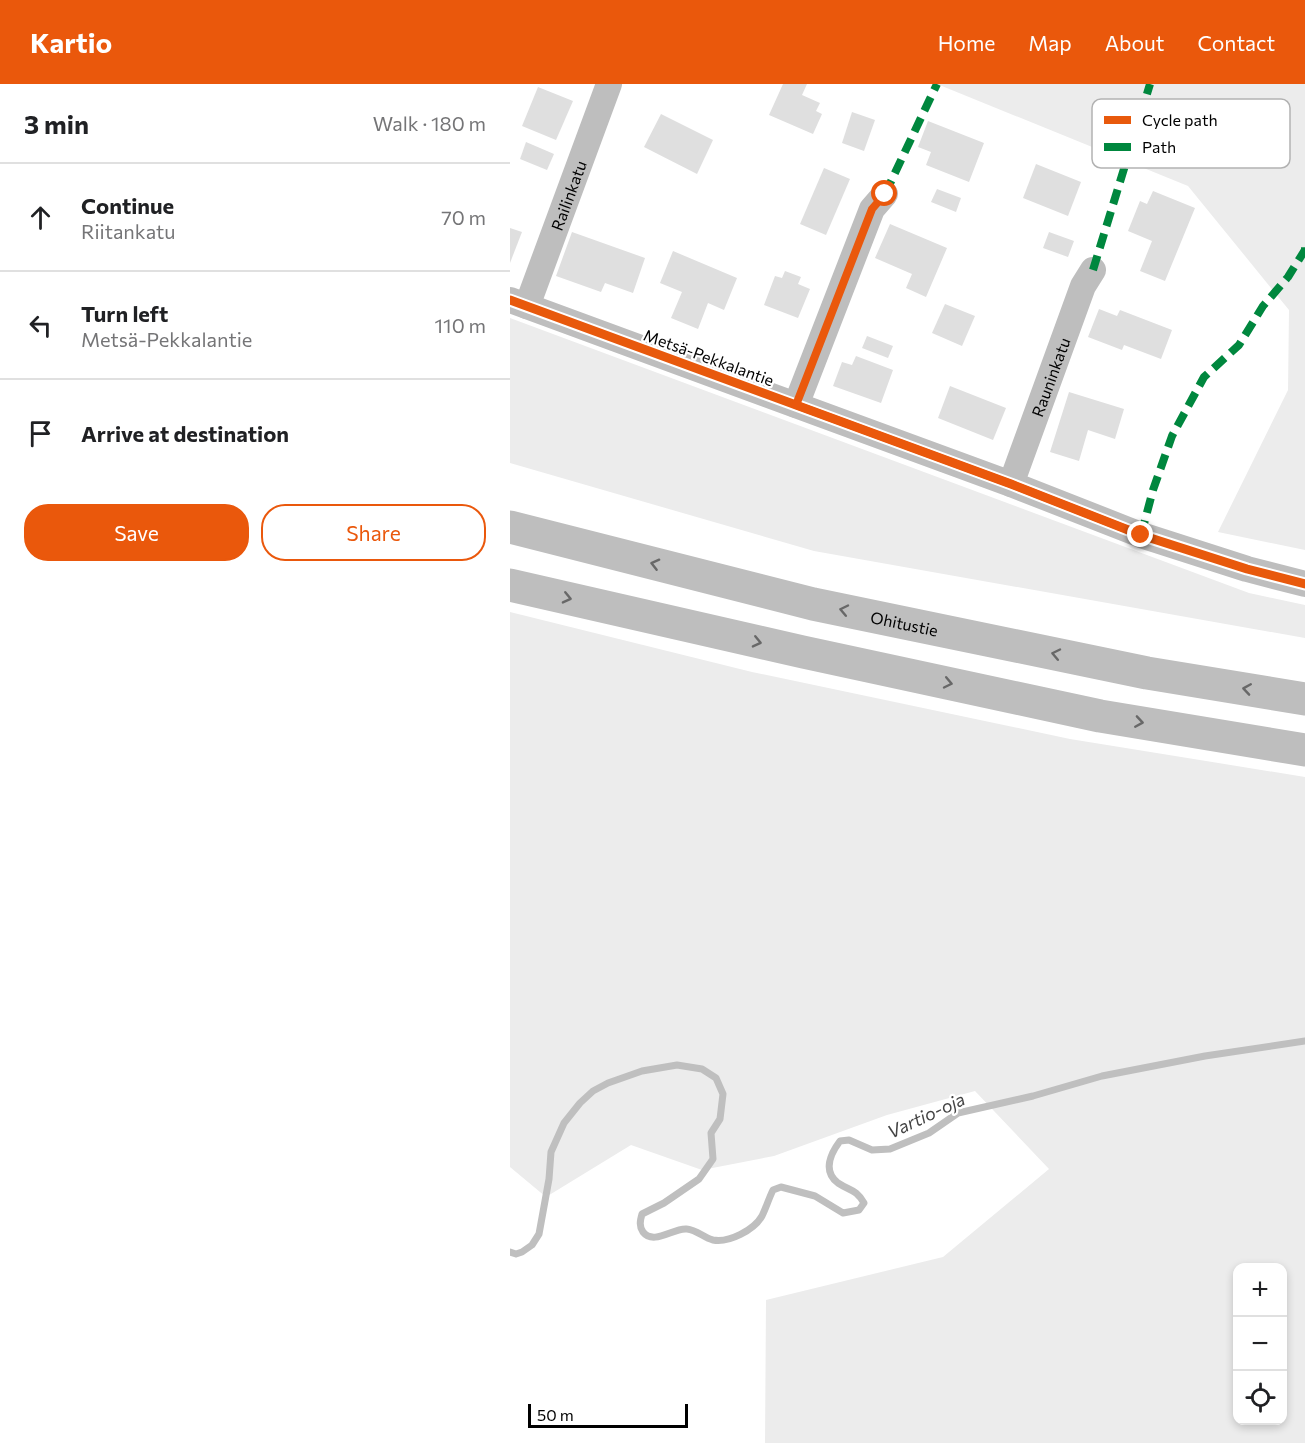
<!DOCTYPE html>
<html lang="en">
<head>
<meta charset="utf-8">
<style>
  :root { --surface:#fff; --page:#f6f6f6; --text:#202124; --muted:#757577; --line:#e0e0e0; --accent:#ea580c }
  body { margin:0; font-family:Commissioner,sans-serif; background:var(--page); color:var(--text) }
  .controls { position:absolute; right:18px; bottom:18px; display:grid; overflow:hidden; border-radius:12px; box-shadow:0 3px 9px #0003 }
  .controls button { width:54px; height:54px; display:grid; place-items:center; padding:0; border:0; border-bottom:2px solid var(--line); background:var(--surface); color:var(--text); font:30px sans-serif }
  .scale { position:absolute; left:18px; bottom:15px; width:160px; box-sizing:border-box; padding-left:6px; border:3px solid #000; border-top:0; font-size:16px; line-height:21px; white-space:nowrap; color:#000; -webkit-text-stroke:4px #fff; paint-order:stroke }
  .stop { position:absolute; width:18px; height:18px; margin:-14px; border:4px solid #ea580c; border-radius:50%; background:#fff }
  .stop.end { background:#ea580c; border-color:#fff; box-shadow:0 2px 6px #0008 }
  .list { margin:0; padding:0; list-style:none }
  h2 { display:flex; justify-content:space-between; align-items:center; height:78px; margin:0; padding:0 24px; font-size:26px }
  h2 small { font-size:20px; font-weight:400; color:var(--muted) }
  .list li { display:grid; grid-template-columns:39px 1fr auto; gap:18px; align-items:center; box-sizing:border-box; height:108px; padding:0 24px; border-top:2px solid var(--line) }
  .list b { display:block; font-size:22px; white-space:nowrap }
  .list p { margin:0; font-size:20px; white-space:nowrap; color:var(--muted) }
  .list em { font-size:20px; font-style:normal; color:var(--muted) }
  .actions { display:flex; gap:12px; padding:18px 24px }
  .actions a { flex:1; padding:14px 0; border:2px solid var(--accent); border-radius:24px; text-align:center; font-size:21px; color:var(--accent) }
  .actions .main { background:var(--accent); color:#fff }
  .icon { flex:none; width:33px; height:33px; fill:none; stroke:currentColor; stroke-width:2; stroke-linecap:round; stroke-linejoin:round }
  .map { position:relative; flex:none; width:795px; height:1359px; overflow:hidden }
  header { display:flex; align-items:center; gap:36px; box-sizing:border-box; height:84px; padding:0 30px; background:var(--accent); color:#fff }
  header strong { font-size:28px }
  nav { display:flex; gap:33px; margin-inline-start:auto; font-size:21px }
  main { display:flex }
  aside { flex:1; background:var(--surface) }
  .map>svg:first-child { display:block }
  .green { fill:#ececec; fill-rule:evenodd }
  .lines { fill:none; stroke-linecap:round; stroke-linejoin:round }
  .stream { stroke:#bfbfbf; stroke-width:7 }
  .building { fill:#dfdfdf }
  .minor { stroke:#bebebe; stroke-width:26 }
  .motorway { stroke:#bebebe; stroke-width:33 }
  .quiet { stroke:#00873e; stroke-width:8; stroke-dasharray:15 8; stroke-linecap:butt }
  .cycleway-casing { stroke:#fff; stroke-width:13 }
  .cycleway { stroke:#e8590c; stroke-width:9 }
  .oneway { stroke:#686868 }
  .route { stroke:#ea580c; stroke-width:8 }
  .labels { text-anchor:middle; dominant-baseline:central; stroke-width:4.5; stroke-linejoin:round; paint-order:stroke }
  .street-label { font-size:16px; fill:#000; stroke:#fff }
  .water-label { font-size:18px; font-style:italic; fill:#444; stroke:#fff }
  .key { fill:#fff; stroke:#b2b2b2; stroke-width:1.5 }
  .key-label { font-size:16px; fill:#000 }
</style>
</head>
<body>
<header>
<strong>Kartio</strong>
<nav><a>Home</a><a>Map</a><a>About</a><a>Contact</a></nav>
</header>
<main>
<aside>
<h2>3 min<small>Walk · 180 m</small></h2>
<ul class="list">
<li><svg class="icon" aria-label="ahead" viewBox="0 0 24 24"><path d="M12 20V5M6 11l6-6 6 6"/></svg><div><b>Continue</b><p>Riitankatu</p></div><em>70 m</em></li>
<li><svg class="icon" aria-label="left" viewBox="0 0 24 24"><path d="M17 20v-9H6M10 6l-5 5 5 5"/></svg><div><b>Turn left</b><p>Metsä-Pekkalantie</p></div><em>110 m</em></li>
<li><svg class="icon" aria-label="arrive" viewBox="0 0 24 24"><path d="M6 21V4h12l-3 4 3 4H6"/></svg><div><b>Arrive at destination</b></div></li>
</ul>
<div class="actions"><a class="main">Save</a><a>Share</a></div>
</aside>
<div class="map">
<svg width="795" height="1359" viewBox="0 0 795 1359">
  <rect width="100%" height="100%" fill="#fff"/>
  <!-- green -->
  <g class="green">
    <path d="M427 0H795V466L708 448 778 306 779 226 678 102Z"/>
    <path d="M0 234 739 509 795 521V554L304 467 0 379Z"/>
    <path d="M0 528 242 588 560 655 795 693V1359H255L256 1216 433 1173 539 1085 465 1007 377 1031 264 1072 192 1086 121 1061 36 1113 0 1083ZM728 1184H772V1336H728Z"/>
  </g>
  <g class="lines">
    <!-- stream -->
    <path class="stream" d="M0 1168 6 1170 12 1168 22 1161 29 1150 39 1095 41 1068 54 1039 70 1019 83 1007 98 999 132 987 167 981 192 985 206 994 213 1010 210 1035 201 1049 203 1075 189 1095 154 1119 132 1130C130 1137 129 1142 133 1148 144 1162 164 1143 177 1145 187 1146 194 1154 203 1156 219 1159 244 1146 252 1132 256 1124 259 1114 263 1106L271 1103 305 1112 333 1129 349 1126 354 1119C346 1105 340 1107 328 1099 312 1087 321 1069 330 1057L339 1056 362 1066 380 1065 419 1049 448 1029 523 1012 592 992 695 972 795 957"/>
  </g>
  <!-- building -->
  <g class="building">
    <path d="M273 0H297L292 11 310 19 306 27 312 30 303 50 259 31Z"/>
    <path d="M28 3 63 17 46 56 12 42Z"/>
    <path d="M342 28 365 36 354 67 332 59Z"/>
    <path d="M151 30 203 56 187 90 134 63Z"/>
    <path d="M418 37 474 59 459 98 416 81 421 68 408 63Z"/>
    <path d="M16 58 44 70 37 86 10 75Z"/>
    <path d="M526 80 571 98 558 132 513 114Z"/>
    <path d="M314 84 340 95 316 151 290 140Z"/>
    <path d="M427 105 451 114 446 128 421 118Z"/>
    <path d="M643 107 685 124 655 197 630 187 642 157 618 147 630 117 637 120Z"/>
    <path d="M380 140 437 164 416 213 396 204 402 190 365 174Z"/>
    <path d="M0 144 12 148 0 179Z"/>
    <path d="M62 148 135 174 123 209 95 199 91 208 46 192Z"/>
    <path d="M539 148 564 157 558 173 533 164Z"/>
    <path d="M163 167 227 194 214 226 198 219 188 245 161 234 172 208 150 199Z"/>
    <path d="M275 187 291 193 288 200 300 205 288 234 254 221 265 192 272 194Z"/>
    <path d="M435 220 465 232 452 262 422 249Z"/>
    <path d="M589 225 607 232 610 226 662 246 651 275 614 261 612 266 578 253Z"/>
    <path d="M357 252 383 262 378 274 352 264Z"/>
    <path d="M346 272 383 286 371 319 323 302 332 278 342 281Z"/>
    <path d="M440 302 496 324 483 356 428 334Z"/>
    <path d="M559 308 614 325 605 355 578 346 569 377 540 368Z"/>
  </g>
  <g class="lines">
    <!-- minor -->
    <g class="minor">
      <path d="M0 216 501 400 631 451 737 485 795 500"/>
      <path id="s1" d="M17 222 99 0"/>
      <path d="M286 321 362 125 375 110"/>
      <path id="s2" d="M501 400 573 202 583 186"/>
    </g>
    <!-- motorway -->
    <g class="motorway">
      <path id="s3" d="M0 443 303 520 637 589 795 615"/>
      <path d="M0 501 293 568 590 632 795 666"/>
    </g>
    <!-- quiet -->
    <g class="quiet">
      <path d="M375 110 427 0"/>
      <path d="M583 186 640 0"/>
      <path d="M631 451 643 406 662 352 694 293 729 261 753 222 778 193 795 166V159"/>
    </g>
    <!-- cycleway casing -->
    <g class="cycleway-casing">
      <path id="cycleway" d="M0 216 501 400 631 451 737 485 795 500"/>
    </g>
    <!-- cycleway -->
    <use href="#cycleway" class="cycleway"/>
  </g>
  <!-- one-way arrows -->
  <defs><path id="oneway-chevron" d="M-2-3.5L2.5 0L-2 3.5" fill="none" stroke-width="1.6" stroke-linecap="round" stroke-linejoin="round" transform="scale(1.5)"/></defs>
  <g class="oneway">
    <use href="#oneway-chevron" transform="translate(145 480) rotate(-166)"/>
    <use href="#oneway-chevron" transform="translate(57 514) rotate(13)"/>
    <use href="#oneway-chevron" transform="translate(334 526) rotate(-168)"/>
    <use href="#oneway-chevron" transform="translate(247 558) rotate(13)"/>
    <use href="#oneway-chevron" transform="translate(546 570) rotate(-168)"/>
    <use href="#oneway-chevron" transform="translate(438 599) rotate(12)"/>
    <use href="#oneway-chevron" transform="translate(737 605) rotate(-171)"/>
    <use href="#oneway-chevron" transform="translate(629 638) rotate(9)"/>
  </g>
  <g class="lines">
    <!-- route -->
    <path class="route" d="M375 110 362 125 286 321 501 400 631 451"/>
  </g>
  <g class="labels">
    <!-- street labels -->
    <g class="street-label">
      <text stroke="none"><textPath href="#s1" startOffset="118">Railinkatu</textPath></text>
      <text transform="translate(199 273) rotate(20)">Metsä-Pekkalantie</text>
      <text stroke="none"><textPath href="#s2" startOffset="114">Rauninkatu</textPath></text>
      <text stroke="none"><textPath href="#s3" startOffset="406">Ohitustie</textPath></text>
    </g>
    <!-- water labels -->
    <g class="water-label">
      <text transform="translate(416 1031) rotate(-25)">Vartio-oja</text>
    </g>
  </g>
  <!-- legend -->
  <rect x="582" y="15" width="198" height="69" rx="9" class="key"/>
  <rect x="594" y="32" width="27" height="8" fill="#e8590c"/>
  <rect x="594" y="59" width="27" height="8" fill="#00873e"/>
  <g class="key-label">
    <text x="632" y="42">Cycle path</text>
    <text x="632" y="69">Path</text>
  </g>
</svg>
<div class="controls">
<button>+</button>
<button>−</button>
<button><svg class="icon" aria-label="locate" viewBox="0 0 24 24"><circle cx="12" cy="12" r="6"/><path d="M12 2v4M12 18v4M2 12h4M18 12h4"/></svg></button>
</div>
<div class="scale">50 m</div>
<div class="stop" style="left:375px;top:110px"></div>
<div class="stop end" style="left:631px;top:451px"></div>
</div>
</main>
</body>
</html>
